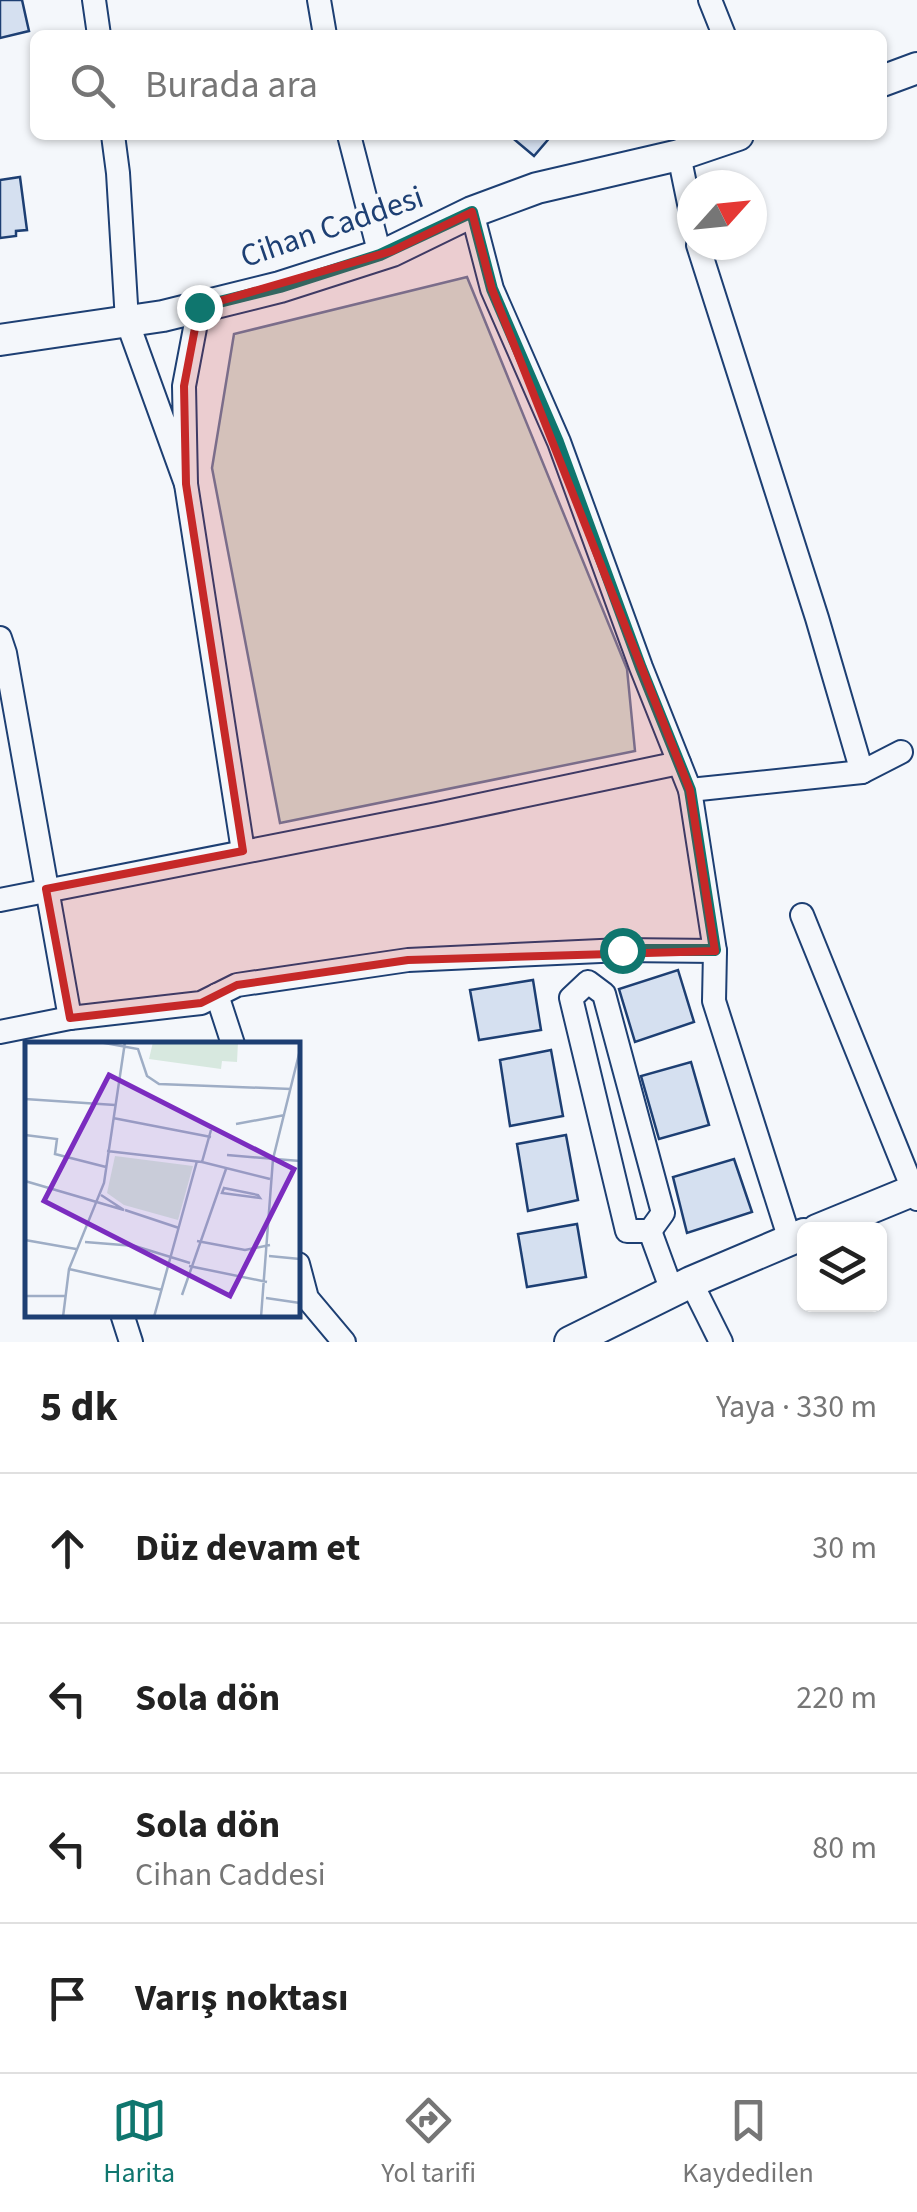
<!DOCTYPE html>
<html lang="tr">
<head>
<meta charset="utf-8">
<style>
  :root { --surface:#fff; --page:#f6f6f6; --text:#222; --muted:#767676; --line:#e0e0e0; --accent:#0f766e }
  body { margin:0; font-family:"Source Sans 3",sans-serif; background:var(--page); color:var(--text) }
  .controls { position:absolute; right:30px; bottom:30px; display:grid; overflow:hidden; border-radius:15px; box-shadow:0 2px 8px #0004 }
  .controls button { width:90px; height:90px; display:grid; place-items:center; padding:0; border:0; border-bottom:2px solid var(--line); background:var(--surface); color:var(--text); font:50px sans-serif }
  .compass { position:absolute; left:677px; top:170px; width:90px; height:90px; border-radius:50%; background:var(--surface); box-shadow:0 2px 8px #0004; rotate:63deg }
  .stop { position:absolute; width:30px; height:30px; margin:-22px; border:8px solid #0f766e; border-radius:50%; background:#fff }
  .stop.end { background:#0f766e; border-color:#fff; box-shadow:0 2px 10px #0008 }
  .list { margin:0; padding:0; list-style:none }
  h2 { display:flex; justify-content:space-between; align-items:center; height:130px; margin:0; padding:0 40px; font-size:42px }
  h2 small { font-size:32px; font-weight:400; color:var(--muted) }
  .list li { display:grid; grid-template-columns:65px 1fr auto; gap:30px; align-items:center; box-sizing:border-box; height:150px; padding:0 40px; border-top:2px solid var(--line) }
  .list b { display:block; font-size:38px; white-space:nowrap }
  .list p { margin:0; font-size:32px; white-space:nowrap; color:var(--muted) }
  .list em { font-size:32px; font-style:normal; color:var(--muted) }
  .icon { flex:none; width:55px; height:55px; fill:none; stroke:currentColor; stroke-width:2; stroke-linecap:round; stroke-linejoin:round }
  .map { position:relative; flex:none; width:917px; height:1342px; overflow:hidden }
  .search { position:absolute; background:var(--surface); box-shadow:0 2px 8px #0004; left:30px; right:30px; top:30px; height:110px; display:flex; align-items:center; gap:25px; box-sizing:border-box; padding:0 35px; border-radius:15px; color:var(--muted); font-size:38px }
  .sheet { height:730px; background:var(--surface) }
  nav { display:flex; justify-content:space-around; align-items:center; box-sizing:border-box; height:140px; border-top:2px solid var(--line); background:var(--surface); font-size:28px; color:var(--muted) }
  nav a { display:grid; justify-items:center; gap:5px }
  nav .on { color:var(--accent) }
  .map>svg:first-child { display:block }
  .green { fill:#d7e8df; stroke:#687fa3; stroke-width:2.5 }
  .building { fill:#d5e0f0; stroke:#1d3f73; stroke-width:2.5 }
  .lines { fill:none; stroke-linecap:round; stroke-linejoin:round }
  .street-casing { stroke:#1d3f73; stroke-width:26 }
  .secondary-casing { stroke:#1d3f73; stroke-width:34 }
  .street { stroke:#f4f7fb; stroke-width:22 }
  .secondary { stroke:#f4f7fb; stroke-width:30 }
  .route { stroke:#0f766e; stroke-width:12 }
  .marked { fill:#c62828; fill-opacity:0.2; stroke:#c62828; stroke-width:8; stroke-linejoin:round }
  .labels { text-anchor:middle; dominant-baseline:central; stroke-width:8; stroke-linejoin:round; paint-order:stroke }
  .street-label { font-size:32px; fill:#1d3f73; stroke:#f4f7fb }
  .inset-road { fill:none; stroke:#9eadc5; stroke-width:2.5 }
  .view { fill:#7b2cbf; fill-opacity:0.15; stroke:#7b2cbf; stroke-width:5 }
  .inset-edge { fill:none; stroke:#1d3f73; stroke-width:5 }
</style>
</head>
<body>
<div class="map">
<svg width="917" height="1342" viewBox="0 0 917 1342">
  <rect width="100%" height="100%" fill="#f4f7fb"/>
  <!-- green -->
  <path class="green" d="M467 277 627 669 635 751 280 823 212 468 234 334Z"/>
  <!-- building -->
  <g class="building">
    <path d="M0 0H22L29 31 0 38Z"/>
    <path d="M509 135H552L534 156Z"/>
    <path d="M20 177 27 230 16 231V236L0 238V180Z"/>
    <path d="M678 970 694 1022 635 1042 619 989Z"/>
    <path d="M533 980 541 1030 479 1040 470 990Z"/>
    <path d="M551 1050 563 1116 510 1126 500 1060Z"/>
    <path d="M691 1062 709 1125 659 1139 641 1076Z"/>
    <path d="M566 1135 578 1200 528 1211 517 1144Z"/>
    <path d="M734 1159 752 1212 687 1233 673 1177Z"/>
    <path d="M577 1224 586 1277 527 1287 518 1234Z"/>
  </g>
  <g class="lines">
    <!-- street casing -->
    <g class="street-casing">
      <g id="street">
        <path d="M94 0 99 35"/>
        <path d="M319 0 325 35"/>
        <path d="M710 0 724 35"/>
        <path d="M113 135 118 173 127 321 186 484 184 386 199 307"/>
        <path d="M349 135 380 255"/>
        <path d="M679 155 692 218"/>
        <path d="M472 212 492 289 559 442 641 667 690 790 715 951 714 1001 790 1240"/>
        <path d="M698 245 817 618 862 772"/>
        <path d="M186 484 243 851"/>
        <path d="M0 638 5 653 70 1018"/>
        <path d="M690 790 862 772 901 752"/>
        <path d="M0 900 437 814 679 763"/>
        <path d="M802 915 917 1199"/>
        <path d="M588 982 604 994 663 1213 650 1231H627L571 998Z"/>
        <path d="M217 995 233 1044"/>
        <path d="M0 1032 70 1018 201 1003 237 985 408 960 622 950 715 951"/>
        <path d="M650 1231 672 1291"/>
        <path d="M298 1264 307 1298 344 1342"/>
        <path d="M691 1282 721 1342"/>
        <path d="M122 1314 131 1342"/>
      </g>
    </g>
    <!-- secondary casing -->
    <g class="secondary-casing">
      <g id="secondary">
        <path d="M882 81 917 68"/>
        <path d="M0 340 163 316 280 287 392 251 472 212 537 188 679 155 738 135"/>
        <path d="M817 1230 917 1189"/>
        <path d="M570 1342 691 1282 804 1234"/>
      </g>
    </g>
    <!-- street -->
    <use href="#street" class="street"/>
    <!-- secondary -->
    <use href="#secondary" class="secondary"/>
  </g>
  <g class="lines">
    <!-- route -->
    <path class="route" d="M199 307 280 287 380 255 472 212 492 289 558 442 641 668 690 790 715 950H622"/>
  </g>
  <!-- marked area -->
  <path class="marked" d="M472 212 492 289 690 790 715 951 408 960 237 985 201 1003 70 1018 46 889 243 851 186 484 184 386 199 307 392 251Z"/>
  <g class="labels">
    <!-- street labels -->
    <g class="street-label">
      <text transform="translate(332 227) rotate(-19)">Cihan Caddesi</text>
    </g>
  </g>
  <!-- overview -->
  <g transform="translate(25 1042)">
    <rect width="275" height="275" fill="#f4f7fb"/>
    <path d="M128 0H213L212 20 197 19 196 27 124 17ZM90 114 168 124 153 178 99 163 82 151Z" fill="#d7e8df"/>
    <path class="inset-road" d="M74 0 113 7 122 34 134 42 266 47M0 57 90 63M88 76 186 95M211 82 260 73M0 93 32 97 30 112 81 125M82 109 177 120 245 137M202 113 275 119M177 120 186 88M0 139 99 168 76 153M199 146 233 153 235 156 197 151ZM100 168 154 186M0 198 51 207M172 199 220 208 245 203M60 200 110 204 165 221M244 214 275 217M164 224 242 240M44 227 137 248M157 253 201 127M0 254H40M241 256 275 261M38 275 44 227 79 141 100 0M129 275 172 119M236 275 248 117 275 8"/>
    <path class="view" d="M84 33 269 127 205 254 19 159Z"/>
    <rect width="275" height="275" class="inset-edge"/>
  </g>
</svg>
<div class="controls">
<button><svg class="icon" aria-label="layers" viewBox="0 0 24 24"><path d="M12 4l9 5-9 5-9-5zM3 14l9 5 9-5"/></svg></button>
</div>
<svg class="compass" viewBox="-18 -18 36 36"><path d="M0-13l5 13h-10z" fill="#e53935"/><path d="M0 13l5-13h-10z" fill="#767676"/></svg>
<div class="stop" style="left:622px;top:950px"></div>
<div class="stop end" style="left:199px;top:307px"></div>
<div class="search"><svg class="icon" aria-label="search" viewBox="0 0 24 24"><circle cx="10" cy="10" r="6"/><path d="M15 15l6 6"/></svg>Burada ara</div>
</div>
<section class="sheet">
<h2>5 dk<small>Yaya · 330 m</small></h2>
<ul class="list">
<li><svg class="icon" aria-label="ahead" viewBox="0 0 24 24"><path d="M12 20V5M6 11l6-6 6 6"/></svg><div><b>Düz devam et</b></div><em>30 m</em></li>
<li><svg class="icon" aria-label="left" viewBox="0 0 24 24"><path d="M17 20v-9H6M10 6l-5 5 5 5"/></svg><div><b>Sola dön</b></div><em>220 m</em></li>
<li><svg class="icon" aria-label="left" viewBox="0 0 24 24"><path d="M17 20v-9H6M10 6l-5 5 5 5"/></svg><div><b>Sola dön</b><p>Cihan Caddesi</p></div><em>80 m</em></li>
<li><svg class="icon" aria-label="arrive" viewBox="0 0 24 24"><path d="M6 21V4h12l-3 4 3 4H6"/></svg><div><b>Varış noktası</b></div></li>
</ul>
</section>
<nav>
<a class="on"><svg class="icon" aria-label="map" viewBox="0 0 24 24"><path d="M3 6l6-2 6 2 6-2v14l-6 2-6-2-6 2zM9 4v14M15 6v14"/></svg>Harita</a>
<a><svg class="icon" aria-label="directions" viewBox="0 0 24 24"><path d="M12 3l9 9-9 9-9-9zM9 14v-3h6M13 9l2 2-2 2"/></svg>Yol tarifi</a>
<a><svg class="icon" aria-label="saved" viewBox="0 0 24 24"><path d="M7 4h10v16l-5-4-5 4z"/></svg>Kaydedilen</a>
</nav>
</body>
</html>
